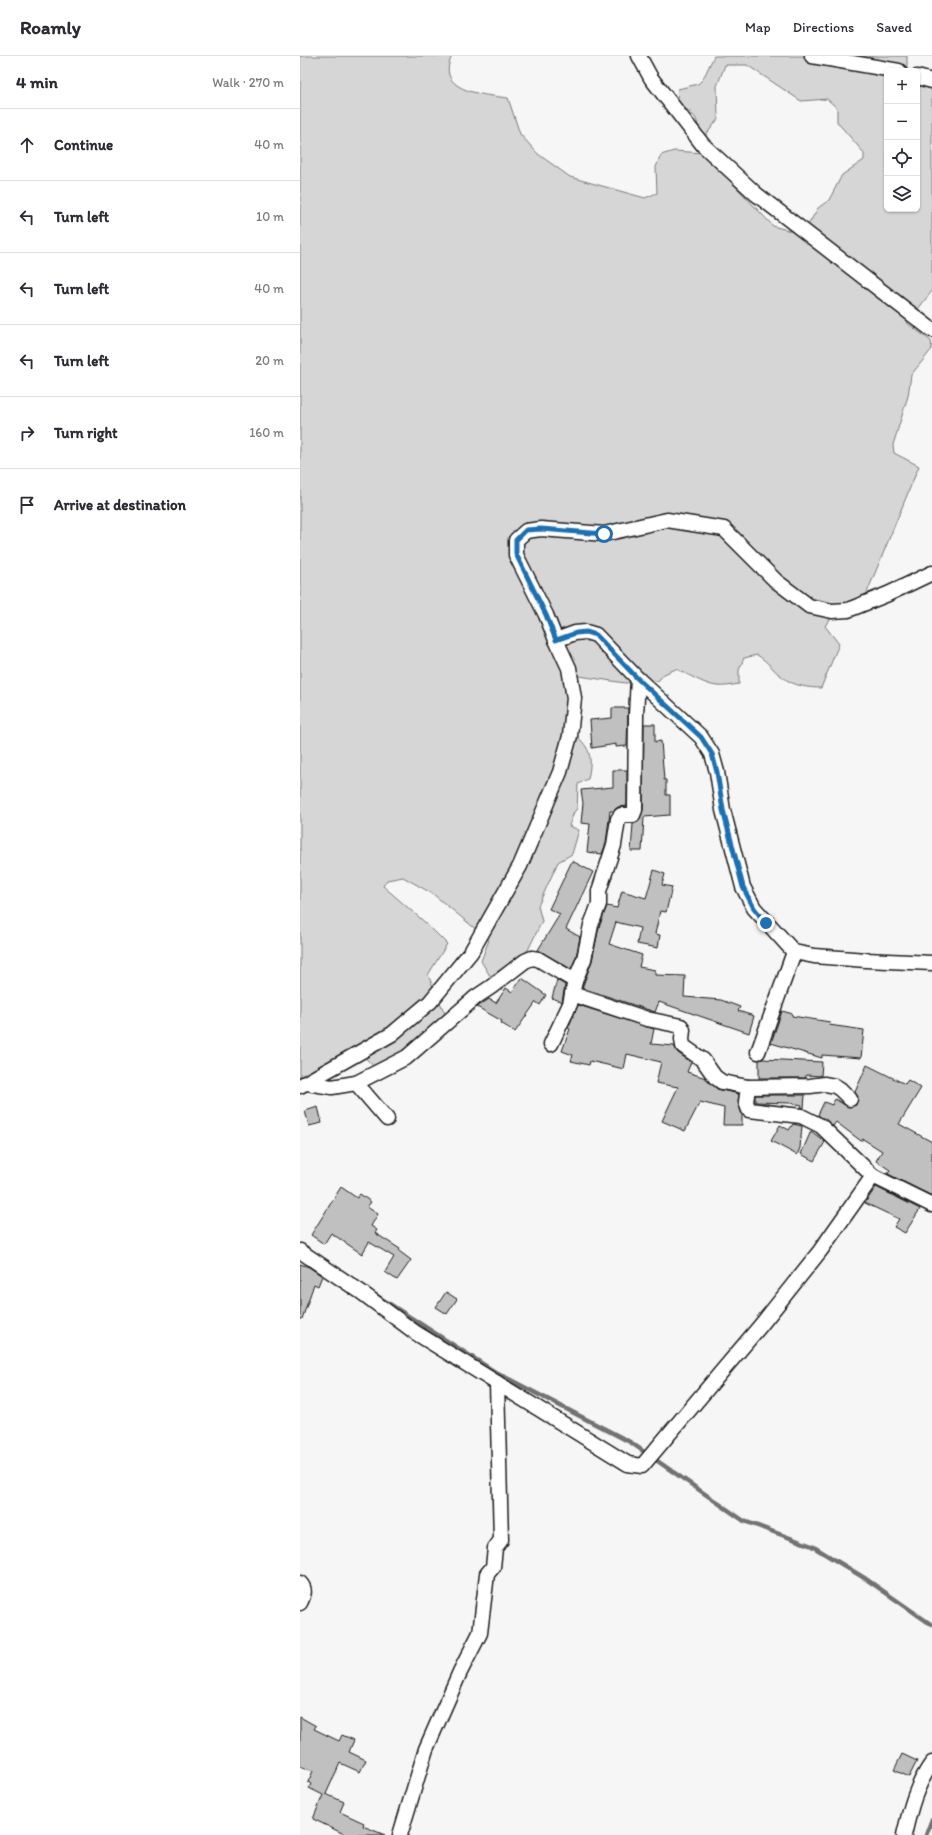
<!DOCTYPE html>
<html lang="en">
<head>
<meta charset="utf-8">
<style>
  :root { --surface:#fff; --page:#f7f7f7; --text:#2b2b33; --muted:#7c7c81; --line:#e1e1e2 }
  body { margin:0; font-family:Itim,sans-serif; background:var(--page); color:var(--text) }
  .controls { position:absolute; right:12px; top:12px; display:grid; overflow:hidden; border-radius:6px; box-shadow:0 1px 3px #0004 }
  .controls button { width:36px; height:36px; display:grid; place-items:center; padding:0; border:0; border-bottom:1px solid var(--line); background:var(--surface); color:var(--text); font:20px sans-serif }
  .stop { position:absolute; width:12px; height:12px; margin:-9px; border:3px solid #1f6fb2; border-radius:50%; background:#fff }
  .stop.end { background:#1f6fb2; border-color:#fff; box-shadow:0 1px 4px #0008 }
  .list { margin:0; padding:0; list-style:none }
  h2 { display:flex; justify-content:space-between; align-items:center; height:52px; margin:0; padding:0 16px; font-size:17px }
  h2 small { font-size:13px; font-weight:400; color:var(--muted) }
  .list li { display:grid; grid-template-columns:26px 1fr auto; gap:12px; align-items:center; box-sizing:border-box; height:72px; padding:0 16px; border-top:1px solid var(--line) }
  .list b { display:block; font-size:15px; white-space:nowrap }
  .list em { font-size:13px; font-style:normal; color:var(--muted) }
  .icon { flex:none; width:22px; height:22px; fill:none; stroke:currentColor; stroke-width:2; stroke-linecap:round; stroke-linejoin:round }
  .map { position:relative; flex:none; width:632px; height:1779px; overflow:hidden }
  header { display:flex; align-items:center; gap:24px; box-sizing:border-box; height:56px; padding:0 20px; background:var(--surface); border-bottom:1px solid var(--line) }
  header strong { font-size:19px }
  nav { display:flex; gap:22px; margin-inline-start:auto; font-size:14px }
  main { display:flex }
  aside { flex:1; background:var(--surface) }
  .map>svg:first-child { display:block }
  .green { fill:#d6d6d6; stroke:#797979 }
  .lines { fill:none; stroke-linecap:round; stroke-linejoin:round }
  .stream { stroke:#727272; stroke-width:4.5 }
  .building { fill:#c0c0c0; stroke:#1c1c1c }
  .minor-casing { stroke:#1c1c1c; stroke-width:17 }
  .minor { stroke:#fff; stroke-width:14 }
  .route { stroke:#1f6fb2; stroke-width:5 }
</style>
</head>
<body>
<header>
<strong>Roamly</strong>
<nav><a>Map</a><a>Directions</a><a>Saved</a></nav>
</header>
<main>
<aside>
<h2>4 min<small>Walk · 270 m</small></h2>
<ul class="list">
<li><svg class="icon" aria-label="ahead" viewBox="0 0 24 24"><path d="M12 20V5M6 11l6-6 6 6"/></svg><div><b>Continue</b></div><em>40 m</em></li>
<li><svg class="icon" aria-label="left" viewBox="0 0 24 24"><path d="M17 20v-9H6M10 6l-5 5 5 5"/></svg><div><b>Turn left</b></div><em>10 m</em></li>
<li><svg class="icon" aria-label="left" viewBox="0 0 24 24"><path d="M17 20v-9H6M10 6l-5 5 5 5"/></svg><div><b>Turn left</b></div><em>40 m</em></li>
<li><svg class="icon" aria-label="left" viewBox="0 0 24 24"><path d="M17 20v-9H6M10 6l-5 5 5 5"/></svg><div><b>Turn left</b></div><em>20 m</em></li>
<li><svg class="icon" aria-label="right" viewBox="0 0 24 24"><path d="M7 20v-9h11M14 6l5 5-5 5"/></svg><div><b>Turn right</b></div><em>160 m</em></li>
<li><svg class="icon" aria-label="arrive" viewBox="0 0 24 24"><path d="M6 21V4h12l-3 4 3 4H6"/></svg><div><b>Arrive at destination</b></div></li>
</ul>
</aside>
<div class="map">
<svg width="632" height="1779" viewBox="0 0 632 1779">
  <rect width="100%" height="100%" fill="#f6f6f6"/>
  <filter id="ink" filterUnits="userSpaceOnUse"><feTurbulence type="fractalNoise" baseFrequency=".025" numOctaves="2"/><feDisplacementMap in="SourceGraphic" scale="8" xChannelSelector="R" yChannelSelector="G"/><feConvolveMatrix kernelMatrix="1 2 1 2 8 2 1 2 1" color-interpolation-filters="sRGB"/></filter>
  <g filter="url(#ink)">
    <!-- green -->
    <path class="green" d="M0 0H152C134 36 186 39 208 42L220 78 238 98 270 121 345 142 357 137 356 111 361 99 374 95 404 97 473 170 494 176 507 171 518 152 529 144 542 119 564 104V97L537 66V52L527 43 501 45 447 9H425L417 30 418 63 406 79 400 76C398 72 398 67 396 63 389 51 374 51 378 33L398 28 403 23 414 0H607V15H587V153H617V29L632 33V235L607 267 631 285 632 293 611 319 608 340 593 389 594 397 619 410 559 556C546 558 531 558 525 570L539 588 521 632C509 632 494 630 484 622 474 616 468 605 457 599L444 602 439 614V628C432 629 424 631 417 630 405 629 388 618 376 613L364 618 358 625 325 627 266 618 269 640 267 671C288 690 294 695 288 723L278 728 277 753 274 756 269 770 279 774 272 798 258 806 238 850 242 865 228 894 197 916 190 920 181 905 189 884 133 838 103 821 87 824 83 830 128 869 147 888 128 919 146 960 104 999 75 1012 57 993 0 1021Z"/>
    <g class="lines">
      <!-- stream -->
      <g class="stream">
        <path d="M77 1240 195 1316 330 1386 444 1465 512 1490 566 1523 632 1569"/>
        <path d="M626 1779 632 1763"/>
      </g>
    </g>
    <!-- building -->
    <g class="building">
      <path d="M312 652H328L327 690 316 691V688L292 692 290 664 312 662Z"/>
      <path d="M344 668H355V686L361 685 364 724H366V739H370V759L344 761 342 795H331L333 768 338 766 343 754Z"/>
      <path d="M313 714H327V750L318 751 313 755H310L306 787 302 798 287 796 290 768 281 767 283 747 281 734 313 731Z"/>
      <path d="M272 805 293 816 266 873 280 881 276 901 271 913 238 894 260 858 249 853Z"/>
      <path d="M354 814 365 818 362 829 372 831 366 856 360 855 355 878 360 879 358 892 337 888 340 872 316 866 309 888 342 899 339 911 355 914V919L385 920 384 941 421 944 440 951 438 955 454 960 449 977 359 946 355 956 282 932 292 905 299 871 307 850 317 852 322 835 346 842Z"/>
      <path d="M222 922 246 939 240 949 236 946 215 976 201 967 202 965 177 951 189 943 196 947 206 932 212 936Z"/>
      <path d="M257 924 265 929 262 946 252 942Z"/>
      <path d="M278 949 354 973 351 988 374 990 378 997 391 1006 387 1016 406 1022 417 1033 439 1038 438 1045 442 1059V1069H423L424 1052 400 1046 385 1075 362 1065 378 1031 356 1027 361 1006 327 998 324 1013 290 1005 289 1009 271 1005 273 999 262 995 270 973 268 972Z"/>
      <path d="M482 955 493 958 492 960 530 966 529 969 564 974 561 1002 522 999V1002L471 987Z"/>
      <path d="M462 1003 522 1006 521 1020 506 1019V1022H459V1004Z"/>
      <path d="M567 1009 605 1028 608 1024 621 1032 599 1068 632 1086V1140L588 1118 590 1114 576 1105 582 1095 563 1083 561 1085 536 1066 533 1070 518 1059 524 1046 532 1049 535 1043 548 1051 556 1049 558 1041 555 1036Z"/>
      <path d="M455 1039H505L504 1052 501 1051 502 1049 491 1047 455 1046Z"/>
      <path d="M18 1051 22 1067 9 1070 5 1055Z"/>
      <path d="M493 1068 502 1070 500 1092 497 1099 471 1085 480 1069 489 1074Z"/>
      <path d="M511 1075 525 1086 514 1105 501 1098Z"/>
      <path d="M41 1131 57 1142 60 1138 71 1146 67 1151 78 1158 71 1170 77 1174 75 1177 100 1193 99 1195 111 1204 97 1224 85 1216 94 1201 69 1186 62 1198 31 1177 24 1188 11 1179Z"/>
      <path d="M576 1131 620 1153 605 1177 594 1171 599 1163 565 1147Z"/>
      <path d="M0 1208 9 1211 22 1220 18 1230 14 1228 2 1263H0Z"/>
      <path d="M146 1236 157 1243 147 1258 136 1251Z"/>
      <path d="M0 1661 16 1670 14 1673 39 1685 42 1679 54 1684 49 1696 66 1704 60 1716 40 1707 26 1738 44 1746 40 1756 64 1767 63 1770 85 1779H46L13 1763 23 1739 9 1732 11 1728 8 1726 13 1715 0 1710Z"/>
      <path d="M602 1698 617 1705 609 1721 594 1714Z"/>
    </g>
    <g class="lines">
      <!-- minor casing -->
      <g class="minor-casing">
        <g id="minor">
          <path d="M339 0 351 22 403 89 456 138 632 274"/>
          <path d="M512 0 599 15"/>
          <path d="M617 21 632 25"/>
          <path d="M256 584 275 577 286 576 296 579 338 623 401 681 412 698 417 716 423 754 443 831 454 852 494 896 514 900 566 904 632 907"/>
          <path d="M272 938 347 963 381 970 383 974 382 983 383 990 403 1004 415 1021 422 1026 448 1031 446 1046 449 1054 501 1060 521 1070 573 1120"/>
          <path d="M251 988 270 948 275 925 284 903 291 869 299 848V835L314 789 318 763 321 759H333L335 754 336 659 338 623"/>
          <path d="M458 996 494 896"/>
          <path d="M7 1027 32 1031 56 1027 107 1001 176 941 191 931 225 905 232 902 238 903 275 925"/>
          <path d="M56 1027 87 1063"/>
          <path d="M0 1030 92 978 130 946 171 896 220 810 260 716 270 680 274 642 269 612 256 584 246 559 216 499V484L226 475 241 473 304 478 367 464 424 473 476 525 509 550 532 555 548 554 588 538 632 517"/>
          <path d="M448 1031 510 1030 525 1028 535 1030 540 1033 550 1043"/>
          <path d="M0 1195 61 1236 116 1277 197 1327"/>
          <path d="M0 1527C6 1533 4 1539 0 1547"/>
          <path d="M100 1779 126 1693 160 1616 180 1577 187 1518 193 1511 195 1492 201 1484 197 1327 328 1408 342 1410 461 1269 520 1195 573 1120 632 1149"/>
          <path d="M604 1779C610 1753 616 1729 632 1707"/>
        </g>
      </g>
      <!-- minor -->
      <use href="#minor" class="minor"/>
    </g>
  </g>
  <g class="lines" filter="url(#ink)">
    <!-- route -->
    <path class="route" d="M304 478 241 473 226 474 216 484V498L246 559 256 584 276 577 286 576 296 579 338 623 401 681 412 698 417 716 423 754 443 831 454 852 466 867"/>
  </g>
</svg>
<div class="controls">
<button>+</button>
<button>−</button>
<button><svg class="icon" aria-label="locate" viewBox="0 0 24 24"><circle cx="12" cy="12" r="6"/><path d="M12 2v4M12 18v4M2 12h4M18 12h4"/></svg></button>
<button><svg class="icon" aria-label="layers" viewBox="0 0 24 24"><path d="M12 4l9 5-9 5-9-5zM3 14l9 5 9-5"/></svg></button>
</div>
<div class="stop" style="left:304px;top:478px"></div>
<div class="stop end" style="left:466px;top:867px"></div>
</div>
</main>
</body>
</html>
